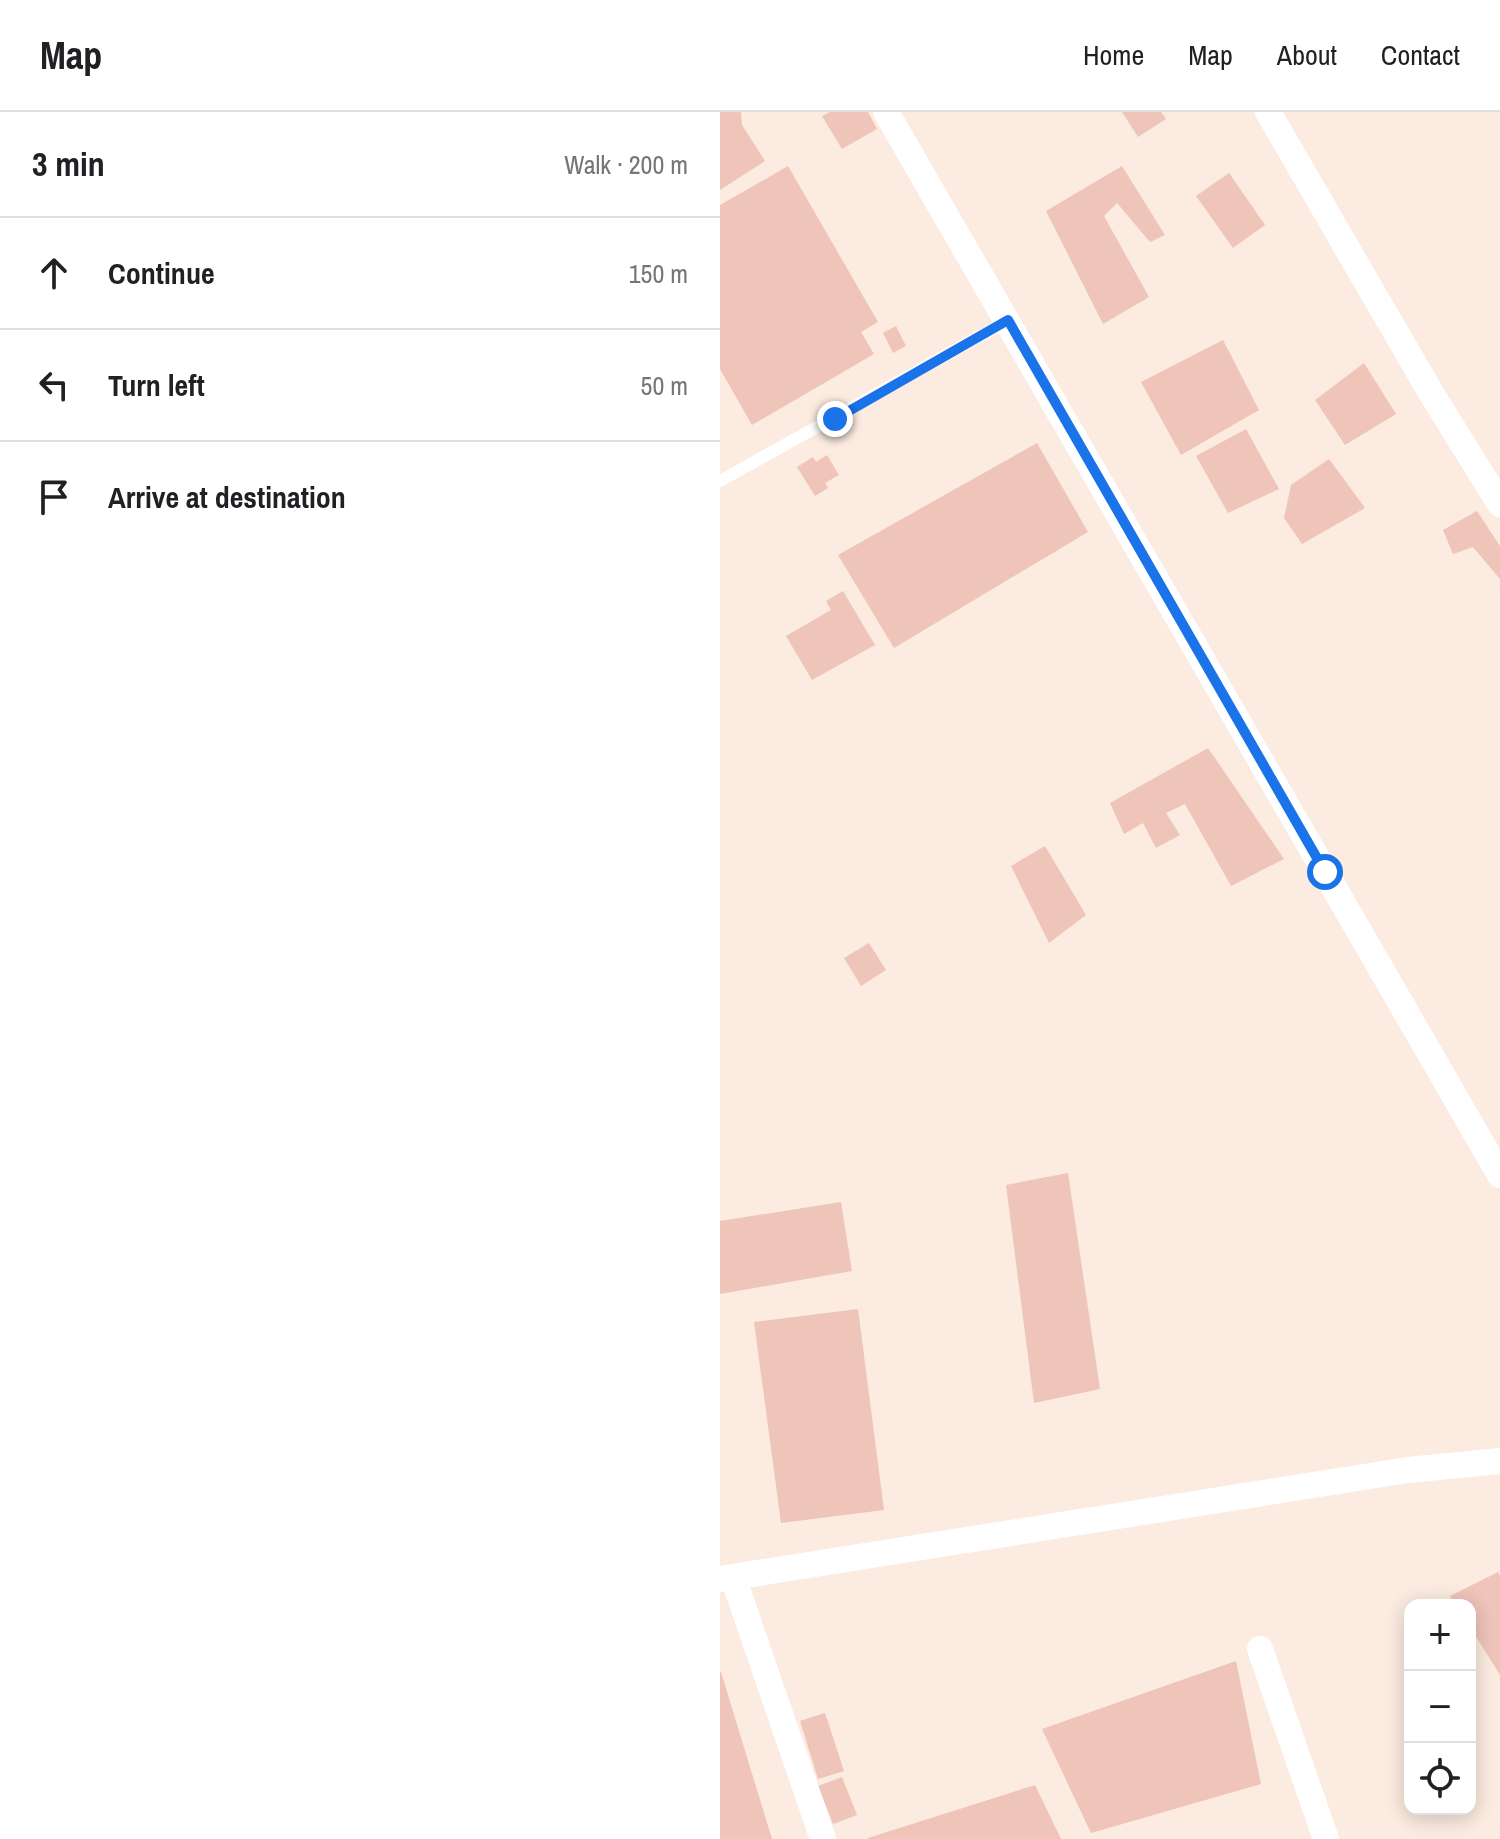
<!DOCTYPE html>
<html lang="en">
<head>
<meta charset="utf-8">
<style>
  :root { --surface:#fff; --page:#f6f6f6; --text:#202124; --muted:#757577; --line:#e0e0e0 }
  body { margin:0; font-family:"Archivo Narrow",sans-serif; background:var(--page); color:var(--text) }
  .controls { position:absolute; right:24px; bottom:24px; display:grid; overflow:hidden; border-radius:16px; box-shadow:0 4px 20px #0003 }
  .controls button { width:72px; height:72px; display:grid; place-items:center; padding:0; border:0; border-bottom:2px solid var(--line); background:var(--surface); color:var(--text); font:40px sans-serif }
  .stop { position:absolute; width:24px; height:24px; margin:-18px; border:6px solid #1a73e8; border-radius:50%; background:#fff }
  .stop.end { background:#1a73e8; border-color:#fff; box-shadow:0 2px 8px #0008 }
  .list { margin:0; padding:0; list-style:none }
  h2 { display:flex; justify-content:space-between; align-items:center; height:104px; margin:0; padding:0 32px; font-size:34px }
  h2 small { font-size:26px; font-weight:400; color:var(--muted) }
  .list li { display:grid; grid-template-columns:52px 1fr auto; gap:24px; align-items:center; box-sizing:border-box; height:112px; padding:0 32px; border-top:2px solid var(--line) }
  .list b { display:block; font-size:30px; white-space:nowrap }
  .list em { font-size:26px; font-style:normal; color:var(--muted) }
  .icon { flex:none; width:44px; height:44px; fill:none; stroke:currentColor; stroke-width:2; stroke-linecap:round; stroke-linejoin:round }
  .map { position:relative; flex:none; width:780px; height:1727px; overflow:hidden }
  header { display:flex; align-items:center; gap:48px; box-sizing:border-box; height:112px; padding:0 40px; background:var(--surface); border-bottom:2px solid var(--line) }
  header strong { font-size:38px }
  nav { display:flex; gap:44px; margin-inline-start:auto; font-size:28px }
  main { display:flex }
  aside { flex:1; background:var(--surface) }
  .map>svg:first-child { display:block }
  .building { fill:#efc4b9 }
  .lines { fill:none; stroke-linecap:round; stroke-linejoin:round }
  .service { stroke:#fff; stroke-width:12 }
  .minor { stroke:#fff; stroke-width:26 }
  .route { stroke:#1a73e8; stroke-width:10 }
</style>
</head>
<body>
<header>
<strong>Map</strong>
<nav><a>Home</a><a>Map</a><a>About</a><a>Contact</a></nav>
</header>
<main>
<aside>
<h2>3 min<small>Walk · 200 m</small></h2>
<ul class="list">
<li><svg class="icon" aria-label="ahead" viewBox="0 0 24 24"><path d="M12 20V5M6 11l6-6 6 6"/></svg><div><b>Continue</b></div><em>150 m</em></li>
<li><svg class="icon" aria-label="left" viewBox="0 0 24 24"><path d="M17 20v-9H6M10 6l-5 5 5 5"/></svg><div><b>Turn left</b></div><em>50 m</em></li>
<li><svg class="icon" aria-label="arrive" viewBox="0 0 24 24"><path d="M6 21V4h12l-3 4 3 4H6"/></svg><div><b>Arrive at destination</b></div></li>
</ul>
</aside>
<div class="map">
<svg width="780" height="1727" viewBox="0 0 780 1727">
  <rect width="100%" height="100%" fill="#fbebe0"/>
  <!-- building -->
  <g class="building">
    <path d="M0 0H21L22 13 45 49 0 78Z"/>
    <path d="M110 0H148L157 17 122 37 102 4Z"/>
    <path d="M402 0H441L446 7 418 25Z"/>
    <path d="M68 54 158 210 141 220 154 242 32 313 0 257V93Z"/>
    <path d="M402 54 445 123 430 130 397 91 384 104 429 185 383 212 326 99Z"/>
    <path d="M509 61 545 113 513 136 476 84Z"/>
    <path d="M176 214 186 234 173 241 163 221Z"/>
    <path d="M503 228 539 298 461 343 421 270Z"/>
    <path d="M644 251 676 302 625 333 595 288Z"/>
    <path d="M526 317 559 377 508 401 476 344Z"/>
    <path d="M317 331 368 420 174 536 118 443Z"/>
    <path d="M107 343 119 363 105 371 108 376 95 384 77 355 93 345 96 350Z"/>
    <path d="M609 347 645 396 582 432 564 406 571 373Z"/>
    <path d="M757 399 780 434V467L753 435 733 442 723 418Z"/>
    <path d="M123 479 155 533 92 568 66 524 111 498 106 489Z"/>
    <path d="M488 636 564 747 511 774 465 692 446 701 460 723 436 736 423 711 404 722 390 691Z"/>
    <path d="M325 734 366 803 329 831 291 754Z"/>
    <path d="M149 831 166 858 141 874 124 846Z"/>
    <path d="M348 1061 380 1277 314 1291 286 1073Z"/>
    <path d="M121 1090 132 1159 0 1182V1109Z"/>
    <path d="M138 1197 164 1398 61 1411 34 1210Z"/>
    <path d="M778 1460 780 1464V1563L750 1515V1493H736L730 1484Z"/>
    <path d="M516 1549 541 1672 371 1721 322 1617Z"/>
    <path d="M0 1560H1L52 1727H0Z"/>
    <path d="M105 1601 124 1659 98 1667 80 1609Z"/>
    <path d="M122 1665 137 1703 113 1712 98 1674Z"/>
    <path d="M315 1673 341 1727H148V1726Z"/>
  </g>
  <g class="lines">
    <!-- service -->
    <path class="service" d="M0 369 287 209"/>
    <!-- minor -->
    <g class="minor">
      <path d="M166 0 780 1063"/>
      <path d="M548 0 711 281 780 392"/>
      <path d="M13 1465 103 1727"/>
      <path d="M0 1467 688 1358 780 1349"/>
      <path d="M540 1537 606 1727"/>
    </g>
  </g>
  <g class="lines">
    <!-- route -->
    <path class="route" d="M115 307 288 208 605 760"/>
  </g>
</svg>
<div class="controls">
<button>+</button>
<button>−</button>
<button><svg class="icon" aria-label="locate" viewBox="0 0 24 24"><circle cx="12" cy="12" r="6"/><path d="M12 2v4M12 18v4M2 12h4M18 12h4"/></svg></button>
</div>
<div class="stop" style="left:605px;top:760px"></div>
<div class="stop end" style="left:115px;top:307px"></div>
</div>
</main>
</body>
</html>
